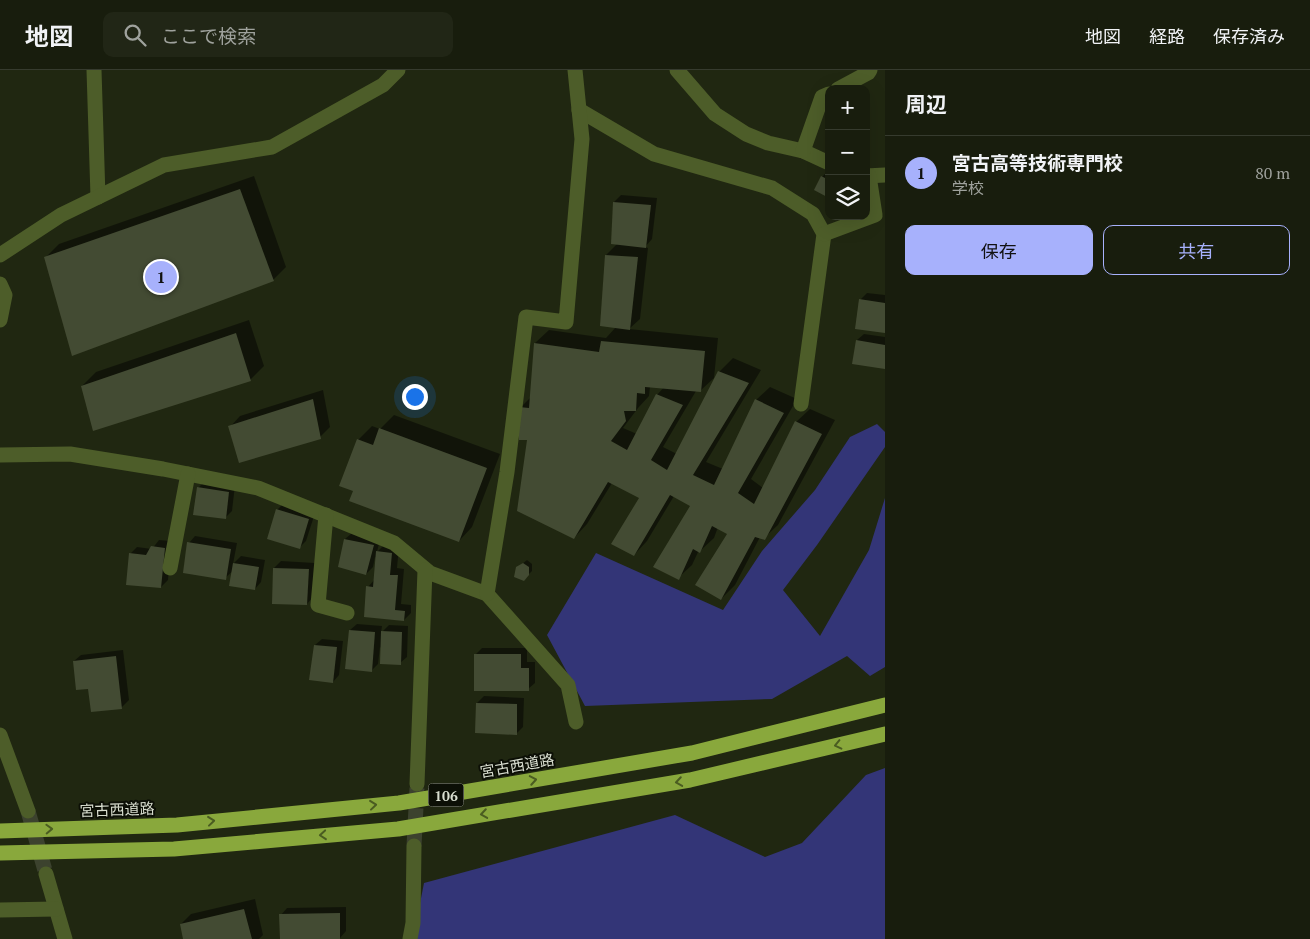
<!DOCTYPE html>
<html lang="ja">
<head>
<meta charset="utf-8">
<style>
  :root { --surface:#181d0d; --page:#212616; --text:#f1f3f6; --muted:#9fa29d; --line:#363b2e; --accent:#a7b1fc }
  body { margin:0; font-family:"PT Serif","Noto Sans JP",serif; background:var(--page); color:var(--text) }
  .controls { position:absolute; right:15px; top:15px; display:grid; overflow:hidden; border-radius:10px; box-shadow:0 5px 20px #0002 }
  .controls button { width:45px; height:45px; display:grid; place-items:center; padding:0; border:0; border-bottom:1px solid var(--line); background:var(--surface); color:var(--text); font:25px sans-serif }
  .you { position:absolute; left:414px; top:326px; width:18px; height:18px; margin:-12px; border:4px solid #fff; border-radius:50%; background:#1a73e8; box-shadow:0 0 0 8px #1a73e833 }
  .badge { display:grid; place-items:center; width:32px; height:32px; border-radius:50%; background:var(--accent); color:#111; font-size:16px; font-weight:700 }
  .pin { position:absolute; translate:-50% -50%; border:2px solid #fff; box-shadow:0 1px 5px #0006 }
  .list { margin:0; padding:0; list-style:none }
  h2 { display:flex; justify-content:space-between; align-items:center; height:65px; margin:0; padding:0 20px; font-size:21px }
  h2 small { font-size:16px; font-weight:400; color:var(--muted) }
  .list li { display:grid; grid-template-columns:32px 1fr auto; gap:15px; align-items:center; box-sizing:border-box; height:75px; padding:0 20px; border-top:1px solid var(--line) }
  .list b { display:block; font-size:19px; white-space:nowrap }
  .list p { margin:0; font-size:16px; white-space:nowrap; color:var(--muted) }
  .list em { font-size:16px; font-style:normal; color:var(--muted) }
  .actions { display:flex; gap:10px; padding:15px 20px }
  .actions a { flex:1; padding:11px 0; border:1px solid var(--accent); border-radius:10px; text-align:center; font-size:18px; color:var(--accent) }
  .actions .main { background:var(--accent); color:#111 }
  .icon { flex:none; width:28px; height:28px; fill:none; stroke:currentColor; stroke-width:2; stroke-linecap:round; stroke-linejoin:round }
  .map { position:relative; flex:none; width:885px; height:869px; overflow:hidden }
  header { display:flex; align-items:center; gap:30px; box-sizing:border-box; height:70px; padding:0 25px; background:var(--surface); border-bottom:1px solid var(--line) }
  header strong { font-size:24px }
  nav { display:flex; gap:28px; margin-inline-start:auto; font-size:18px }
  .search { width:350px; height:45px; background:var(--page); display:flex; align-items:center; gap:12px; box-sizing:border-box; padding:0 18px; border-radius:10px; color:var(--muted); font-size:19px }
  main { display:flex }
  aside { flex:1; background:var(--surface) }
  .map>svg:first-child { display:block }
  .green { fill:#333577 }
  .shadow { fill:#0007; fill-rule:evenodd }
  .building { fill:#434b33 }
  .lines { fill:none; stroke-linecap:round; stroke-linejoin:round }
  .minor-tunnel { stroke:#3c422e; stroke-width:15; stroke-dasharray:15 8; stroke-linecap:butt }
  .minor { stroke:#4d5d29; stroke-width:15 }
  .highway { stroke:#89a83c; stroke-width:15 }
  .oneway { stroke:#4a5c21 }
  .labels { text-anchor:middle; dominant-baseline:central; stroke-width:4; stroke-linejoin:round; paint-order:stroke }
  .shield { fill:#0c0f06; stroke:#9ca093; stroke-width:1 }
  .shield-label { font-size:14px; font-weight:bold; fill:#d9ded0 }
  .street-label { font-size:15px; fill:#d9ded0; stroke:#0c0f06 }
</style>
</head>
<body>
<header>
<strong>地図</strong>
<div class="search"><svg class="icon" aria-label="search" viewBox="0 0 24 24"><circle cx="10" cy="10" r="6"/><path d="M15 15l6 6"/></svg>ここで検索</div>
<nav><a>地図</a><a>経路</a><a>保存済み</a></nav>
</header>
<main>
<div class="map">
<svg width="885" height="869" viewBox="0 0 885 869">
  <rect width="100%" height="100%" fill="#202711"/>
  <!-- green -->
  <g class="green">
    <path d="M877 354 885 362V377L817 475 783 520 820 566 869 480 885 428V597L870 606 847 586 772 629 585 636 547 565 596 483 723 540 762 481 815 420 850 367Z"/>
    <path d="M885 698V869H413L424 813 675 745 765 787 802 773 866 705Z"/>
  </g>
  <!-- shadow -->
  <g class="shadow">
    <path d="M829 100V126L822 107Z"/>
    <path d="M254 106 286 197 273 210 46 187 59 174Z"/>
    <path d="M621 125 657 128 652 169 645 177 648 178 640 249 629 259 718 268 714 308 700 321H696L663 377 677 384 719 302 733 288 761 300 706 392 723 399 756 330 770 317 797 329 751 409 763 418 796 352 810 339 835 350 778 455 764 468 760 467 735 515 721 529 728 463 718 457 714 468 700 481 699 480 692 495 678 508 692 435 674 426 647 471 634 485 641 428 612 413 587 454 574 468 529 369 521 337 531 327 535 273 549 260 606 268 616 257 606 185 618 173 612 172 614 132ZM650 317H664L657 325 637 364 623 358 638 338 649 326Z"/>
    <path d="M867 223 885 225V262L860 230Z"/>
    <path d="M249 250 264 296 250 310 82 316 96 302Z"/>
    <path d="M864 264 885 267V298L857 270Z"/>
    <path d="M323 320 330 357 320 367 230 357 240 346Z"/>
    <path d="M394 345 500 384 472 457 459 471 354 420 358 370 372 356 380 359Z"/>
    <path d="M205 411 235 415 232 441 225 448 198 418Z"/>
    <path d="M284 433 315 443 306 471 299 478 277 440Z"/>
    <path d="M352 463 380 469 377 482 384 475 399 476 397 498 404 499 401 534 411 535V543L404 550 368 517 375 509 377 488 375 487 373 497 366 504 345 469Z"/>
    <path d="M195 466 237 473 233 494 241 486 265 490 261 512 255 519 233 501 225 508 189 473Z"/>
    <path d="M159 470 171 471 168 510 161 517 130 484 137 477 152 479Z"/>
    <path d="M527 490 532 494V501L524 509 517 498Z"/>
    <path d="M281 491 315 493 313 527 307 534 274 498Z"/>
    <path d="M357 554 382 556 381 563 389 555 408 556 407 587 400 593 380 577 378 594 371 601 350 560Z"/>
    <path d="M322 569 343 571 339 605 333 612 315 575Z"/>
    <path d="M482 578H527V592H535V613L528 619 475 585Z"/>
    <path d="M123 580 129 630 122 637 89 617 74 591 81 585Z"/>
    <path d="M484 626 524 628 523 657 516 664 477 633Z"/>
    <path d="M255 829 263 865 259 869H185L181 854 191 844Z"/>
    <path d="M346 837V861L340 868 281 845 287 838Z"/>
  </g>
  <!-- building -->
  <g class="building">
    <path d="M821 106 829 110V128L814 120Z"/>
    <path d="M240 119 274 211 72 286 44 187Z"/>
    <path d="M613 132 651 135 646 178 611 174Z"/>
    <path d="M605 185 638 187 630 260 600 256Z"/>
    <path d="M859 229 885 233V263L855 259Z"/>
    <path d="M236 263 251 311 93 361 81 316Z"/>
    <path d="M856 270 885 275V299L852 294Z"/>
    <path d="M601 271 705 281 701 322 645 317V324L637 323 636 341H624L626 351 611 371 627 380 656 324 683 335 651 390 667 400 718 301 749 313 693 405 714 415 755 329 784 343 738 423 754 434 795 351 822 364 765 470 755 467 721 530 695 515 727 464 712 456 700 483 693 479 679 510 653 497 690 436 670 425 634 486 611 474 639 428 608 412 574 469 517 441 527 370H519V337L529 338 534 273 599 282Z"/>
    <path d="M313 329 321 369 239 393 228 356Z"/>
    <path d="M379 358 487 398 459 472 349 431 353 421 339 416 357 369 373 375Z"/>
    <path d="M197 417 229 422 226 449 193 445Z"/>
    <path d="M276 439 309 449 300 479 267 469Z"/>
    <path d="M344 469 374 475 366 505 338 497Z"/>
    <path d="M187 472 231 479 226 510 183 503Z"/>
    <path d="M151 476 165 478 161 518 126 515 129 483 146 485Z"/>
    <path d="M376 481 392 483 390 505H398L395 540 405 541 404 551 364 547 366 516 373 517Z"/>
    <path d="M233 493 259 497 255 520 229 516Z"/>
    <path d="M523 493 529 497V505L524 511 514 507 516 497Z"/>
    <path d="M273 498 309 499 307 535 272 534Z"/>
    <path d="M349 560 375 562 372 602 345 599Z"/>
    <path d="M381 561 402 562 401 595 380 594Z"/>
    <path d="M314 575 337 577 333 613 309 610Z"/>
    <path d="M474 584H521V598H529V621H474Z"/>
    <path d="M116 586 122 639 91 642 88 619 76 620 73 591Z"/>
    <path d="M476 633 517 634V665L475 663Z"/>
    <path d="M244 839 252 869H183L180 854Z"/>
    <path d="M340 843V869H280L279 844Z"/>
  </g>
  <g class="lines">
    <!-- minor-tunnel -->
    <g class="minor-tunnel">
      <path d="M28 741 46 804"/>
      <path d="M414 776 417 718"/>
    </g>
    <!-- minor -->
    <g class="minor">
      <path d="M94 0 98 127"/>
      <path d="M677 0 715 44 746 64 768 73 803 81 829 93"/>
      <path d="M838 19 868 3 870 0"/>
      <path d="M579 40 654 84 772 118 813 144 824 164 801 334"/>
      <path d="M803 81 822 27 829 24"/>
      <path d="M866 106 885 105"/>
      <path d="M824 164 875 145 869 106"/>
      <path d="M0 185 61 145 164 95 272 77 383 15 398 0"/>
      <path d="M0 214 5 225 0 250"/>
      <path d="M0 385 70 384 163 399 258 418 394 473 430 503 487 524 568 615 576 652"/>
      <path d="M326 445 318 535 347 543"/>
      <path d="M170 498 188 404"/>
      <path d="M487 524 507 402 526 247 566 252 582 69 575 0"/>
      <path d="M0 665 28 741"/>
      <path d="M417 714 425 500"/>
      <path d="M46 804 65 869"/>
      <path d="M0 840 56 839"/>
      <path d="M410 869 413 853 414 776"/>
    </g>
    <!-- highway -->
    <g class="highway">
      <path d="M0 761 177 755 399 733 692 683 885 635"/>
      <path d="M0 783 174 779 398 759 690 710 885 664"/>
    </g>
  </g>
  <!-- one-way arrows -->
  <defs><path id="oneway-chevron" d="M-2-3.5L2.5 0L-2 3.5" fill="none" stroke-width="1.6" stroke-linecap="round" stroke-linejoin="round" transform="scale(1.25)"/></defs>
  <g class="oneway">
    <use href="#oneway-chevron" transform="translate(838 675) rotate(167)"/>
    <use href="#oneway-chevron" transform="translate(533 710) rotate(-10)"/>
    <use href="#oneway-chevron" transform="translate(679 712) rotate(171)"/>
    <use href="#oneway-chevron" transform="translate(373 735) rotate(-6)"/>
    <use href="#oneway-chevron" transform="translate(484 744) rotate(171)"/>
    <use href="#oneway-chevron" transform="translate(211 751) rotate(-6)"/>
    <use href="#oneway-chevron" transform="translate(49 759) rotate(-2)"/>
    <use href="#oneway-chevron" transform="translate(323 765) rotate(175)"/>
  </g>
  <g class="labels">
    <!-- shield labels -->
    <rect class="shield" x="428.5" y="713.5" width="35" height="23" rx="4"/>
    <g class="shield-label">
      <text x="446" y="725">106</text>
    </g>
    <!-- street labels -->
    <g class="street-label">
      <text transform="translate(517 695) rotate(-10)">宮古西道路</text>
      <text transform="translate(117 739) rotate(-2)">宮古西道路</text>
    </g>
  </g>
</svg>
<div class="controls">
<button>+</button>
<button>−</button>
<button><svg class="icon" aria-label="layers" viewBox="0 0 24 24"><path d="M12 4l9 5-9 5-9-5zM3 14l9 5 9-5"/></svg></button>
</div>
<div class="you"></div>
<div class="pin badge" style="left:161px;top:207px">1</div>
</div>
<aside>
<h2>周辺<small></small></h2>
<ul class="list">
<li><span class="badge">1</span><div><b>宮古高等技術専門校</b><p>学校</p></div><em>80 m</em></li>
</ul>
<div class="actions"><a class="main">保存</a><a>共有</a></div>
</aside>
</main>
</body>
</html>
